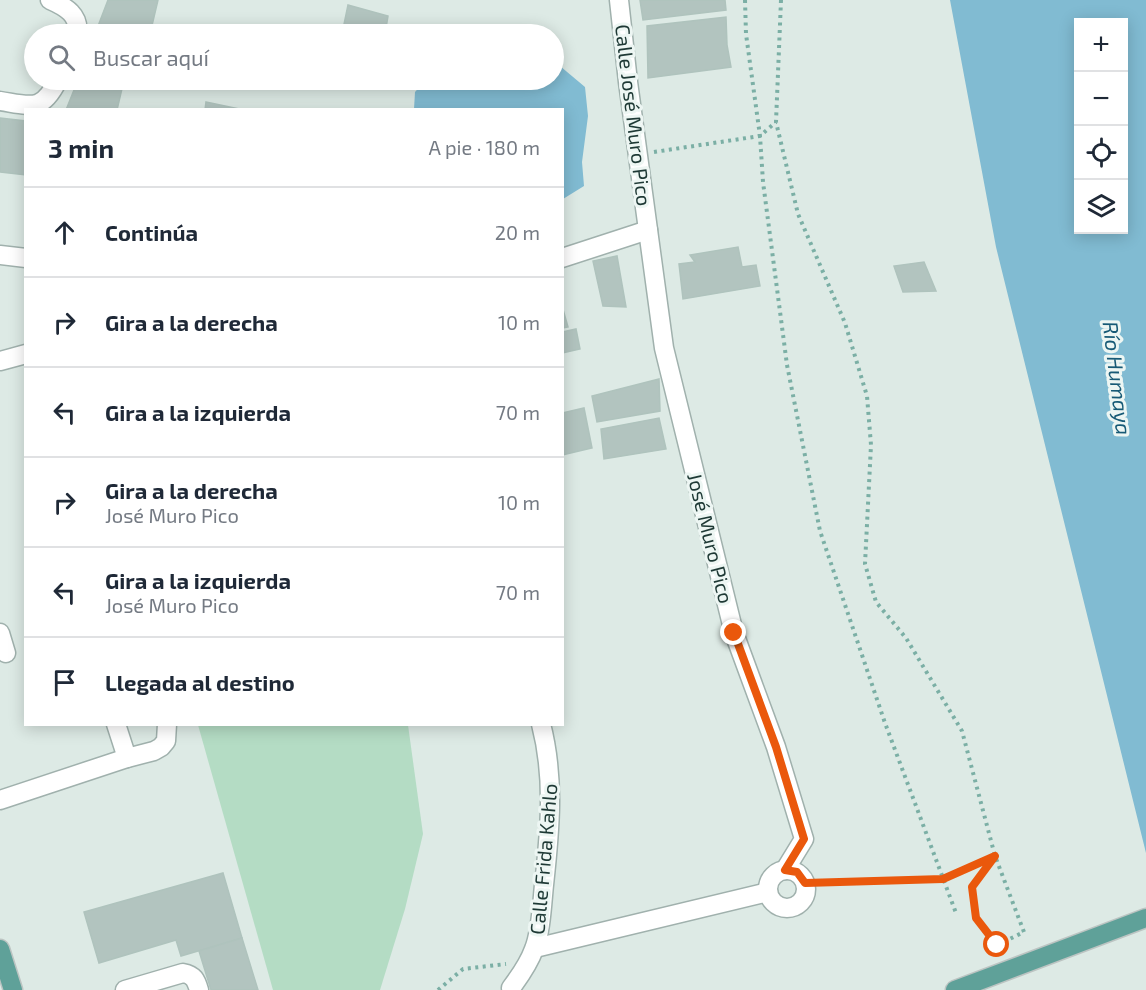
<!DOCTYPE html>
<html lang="es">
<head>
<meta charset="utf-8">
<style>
  :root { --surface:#fff; --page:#f2f2f3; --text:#1f2937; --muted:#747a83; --line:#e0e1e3 }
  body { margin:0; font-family:"Exo 2",sans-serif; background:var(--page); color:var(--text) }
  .controls { position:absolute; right:18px; top:18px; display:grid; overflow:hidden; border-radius:0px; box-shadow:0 3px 15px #0003 }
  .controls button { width:54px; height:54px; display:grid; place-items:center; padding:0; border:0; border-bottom:2px solid var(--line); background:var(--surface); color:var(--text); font:30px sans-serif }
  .stop { position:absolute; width:18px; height:18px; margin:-14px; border:4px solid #ea580c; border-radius:50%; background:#fff }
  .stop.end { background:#ea580c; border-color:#fff; box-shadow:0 2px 6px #0008 }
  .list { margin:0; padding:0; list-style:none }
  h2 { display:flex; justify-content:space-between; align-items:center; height:78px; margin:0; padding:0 24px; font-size:26px }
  h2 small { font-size:20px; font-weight:400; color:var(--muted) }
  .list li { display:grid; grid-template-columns:39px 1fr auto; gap:18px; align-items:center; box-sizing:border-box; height:90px; padding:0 24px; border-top:2px solid var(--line) }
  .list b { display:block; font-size:22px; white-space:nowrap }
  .list p { margin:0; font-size:20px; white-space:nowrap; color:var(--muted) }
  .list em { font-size:20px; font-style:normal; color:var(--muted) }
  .icon { flex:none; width:33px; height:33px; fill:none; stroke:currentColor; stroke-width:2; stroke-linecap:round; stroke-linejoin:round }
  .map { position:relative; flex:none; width:1146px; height:990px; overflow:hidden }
  .search { position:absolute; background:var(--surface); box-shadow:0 3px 15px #0003; left:24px; top:24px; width:540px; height:66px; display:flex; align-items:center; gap:15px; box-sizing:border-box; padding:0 21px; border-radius:33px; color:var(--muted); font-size:22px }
  .panel { position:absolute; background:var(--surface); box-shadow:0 3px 15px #0003; left:24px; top:108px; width:540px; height:618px; border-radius:0px }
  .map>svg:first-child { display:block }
  .green { fill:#b4dcc4 }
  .water { fill:#81bbd2; fill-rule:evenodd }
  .building { fill:#b2c4bf; stroke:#afc3bd; stroke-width:1.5 }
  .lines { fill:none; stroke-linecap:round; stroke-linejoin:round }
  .minor-casing { stroke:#a0b1ad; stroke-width:21 }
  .major-casing { stroke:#bcc4c2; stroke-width:21 }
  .path { stroke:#7bafa5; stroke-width:4; stroke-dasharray:3 4.5; stroke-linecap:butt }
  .minor { stroke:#fff; stroke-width:18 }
  .major { stroke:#5fa199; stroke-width:18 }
  .route { stroke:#ea580c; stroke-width:8 }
  .labels { text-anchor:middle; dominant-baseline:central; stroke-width:6; stroke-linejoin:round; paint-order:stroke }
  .street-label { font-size:20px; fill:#1e3935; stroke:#edf6f3 }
  .water-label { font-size:21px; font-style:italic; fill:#175a76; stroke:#edf6f3 }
</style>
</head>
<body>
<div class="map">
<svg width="1146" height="990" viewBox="0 0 1146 990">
  <rect width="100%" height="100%" fill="#ddeae5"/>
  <!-- green -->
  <path class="green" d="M198 725H408L423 834 405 909 380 990H273Z"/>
  <!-- water -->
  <g class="water">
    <path d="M950 0H1146V853L996 247ZM1124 22V230H1078V22Z"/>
    <path d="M554 61 585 87 588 116 582 162 584 186 563 199 562 110 414 109 415 92 425 81H440L442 80H554Z"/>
  </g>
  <!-- building -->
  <g class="building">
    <path d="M108 0H158L150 34H95Z"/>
    <path d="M640 0H725L726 10 643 20Z"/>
    <path d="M348 5 388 16 385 34H342Z"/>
    <path d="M726 17 727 45 731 67 648 78 647 26Z"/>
    <path d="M78 80H124L117 110H66Z"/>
    <path d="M206 102 244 110H205Z"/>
    <path d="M0 118 26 121V175L0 172Z"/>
    <path d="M738 247 742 267 756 265 760 286 683 299 679 264 695 262 690 255Z"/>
    <path d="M617 256 626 307 603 306 593 261Z"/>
    <path d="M924 262 936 291 903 292 894 266Z"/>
    <path d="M562 306 568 327 562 328Z"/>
    <path d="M576 329 580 349 562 353V332Z"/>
    <path d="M659 379 660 411 597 422 592 396Z"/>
    <path d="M584 408 592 448 562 455V413Z"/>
    <path d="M659 418 666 449 604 459 601 429Z"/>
    <path d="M223 873 242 938 181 956 176 940 99 963 84 912Z"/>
    <path d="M242 938 258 990H211L199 951Z"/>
  </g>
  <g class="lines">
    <!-- minor casing -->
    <g class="minor-casing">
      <g id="minor">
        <path d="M50 0C66 7 80 15 77 34"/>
        <path d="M619 0 628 82 664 348 734 633 776 747 804 839 785 870"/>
        <path d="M0 101C32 106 42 112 58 80"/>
        <path d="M0 255 26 258"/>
        <path d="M562 258 648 230"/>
        <path d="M0 361 26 354"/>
        <path d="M0 633 6 653"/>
        <path d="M116 724 127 758"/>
        <path d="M0 800 127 758 154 751 161 747 166 741 167 724"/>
        <circle cx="787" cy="889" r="19"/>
        <path d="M535 948 768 892"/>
        <path d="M511 988C520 976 529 963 534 949 541 932 542 904 544 885 550 830 555 778 541 724"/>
        <path d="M125 990 183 973C194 975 196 980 199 990"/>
      </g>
    </g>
    <!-- major casing -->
    <g class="major-casing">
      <g id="major">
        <path d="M0 949 13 990"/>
        <path d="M955 990 1146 918"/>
      </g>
    </g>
    <!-- path -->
    <g class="path">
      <path d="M745 0 746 34 760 136 763 182 787 365 820 531 885 723 956 913"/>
      <path d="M781 0 776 122 798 214 845 323 867 396 871 445 865 564 876 602 906 638 962 731 995 856 1024 932 997 945 976 919 972 887 995 856"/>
      <path d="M654 152 760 136 776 122"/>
      <path d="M805 883 943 879 994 856"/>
      <path d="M438 990 463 969 506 964"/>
    </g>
    <!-- minor -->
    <use href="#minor" class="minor"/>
    <!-- major -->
    <use href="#major" class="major"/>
  </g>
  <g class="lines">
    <!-- route -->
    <path class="route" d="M734 633 776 747 804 839 785 870 797 872 805 883 943 879 995 856 972 887 976 918 997 945"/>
  </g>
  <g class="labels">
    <!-- street labels -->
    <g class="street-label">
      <text transform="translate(634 115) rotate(83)">Calle José Muro Pico</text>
      <text transform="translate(711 538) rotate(76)">José Muro Pico</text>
      <text transform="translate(543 859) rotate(-85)">Calle Frida Kahlo</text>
    </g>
    <!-- water labels -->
    <g class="water-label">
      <text transform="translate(1118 378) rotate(83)">Río Humaya</text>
    </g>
  </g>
</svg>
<div class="controls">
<button>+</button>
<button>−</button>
<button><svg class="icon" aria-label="locate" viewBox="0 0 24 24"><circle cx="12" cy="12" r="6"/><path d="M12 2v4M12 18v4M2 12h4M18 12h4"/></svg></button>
<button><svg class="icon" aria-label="layers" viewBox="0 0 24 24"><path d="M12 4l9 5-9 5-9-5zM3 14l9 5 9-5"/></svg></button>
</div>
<div class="stop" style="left:997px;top:945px"></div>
<div class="stop end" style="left:734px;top:633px"></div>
<div class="search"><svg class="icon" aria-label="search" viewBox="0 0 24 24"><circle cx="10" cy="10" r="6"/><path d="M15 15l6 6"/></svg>Buscar aquí</div>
<section class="panel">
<h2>3 min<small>A pie · 180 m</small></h2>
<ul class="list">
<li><svg class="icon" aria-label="ahead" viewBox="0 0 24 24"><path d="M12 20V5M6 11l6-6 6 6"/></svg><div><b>Continúa</b></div><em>20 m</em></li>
<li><svg class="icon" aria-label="right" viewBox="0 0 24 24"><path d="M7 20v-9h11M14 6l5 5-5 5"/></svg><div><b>Gira a la derecha</b></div><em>10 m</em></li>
<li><svg class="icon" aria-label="left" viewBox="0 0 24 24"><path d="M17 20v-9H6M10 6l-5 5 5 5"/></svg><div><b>Gira a la izquierda</b></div><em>70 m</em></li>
<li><svg class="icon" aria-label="right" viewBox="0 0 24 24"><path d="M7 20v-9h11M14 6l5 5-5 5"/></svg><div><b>Gira a la derecha</b><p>José Muro Pico</p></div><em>10 m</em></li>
<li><svg class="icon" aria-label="left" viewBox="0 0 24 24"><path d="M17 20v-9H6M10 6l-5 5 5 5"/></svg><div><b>Gira a la izquierda</b><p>José Muro Pico</p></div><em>70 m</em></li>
<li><svg class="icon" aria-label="arrive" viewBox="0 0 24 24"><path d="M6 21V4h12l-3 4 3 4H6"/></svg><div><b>Llegada al destino</b></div></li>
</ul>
</section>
</div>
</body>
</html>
